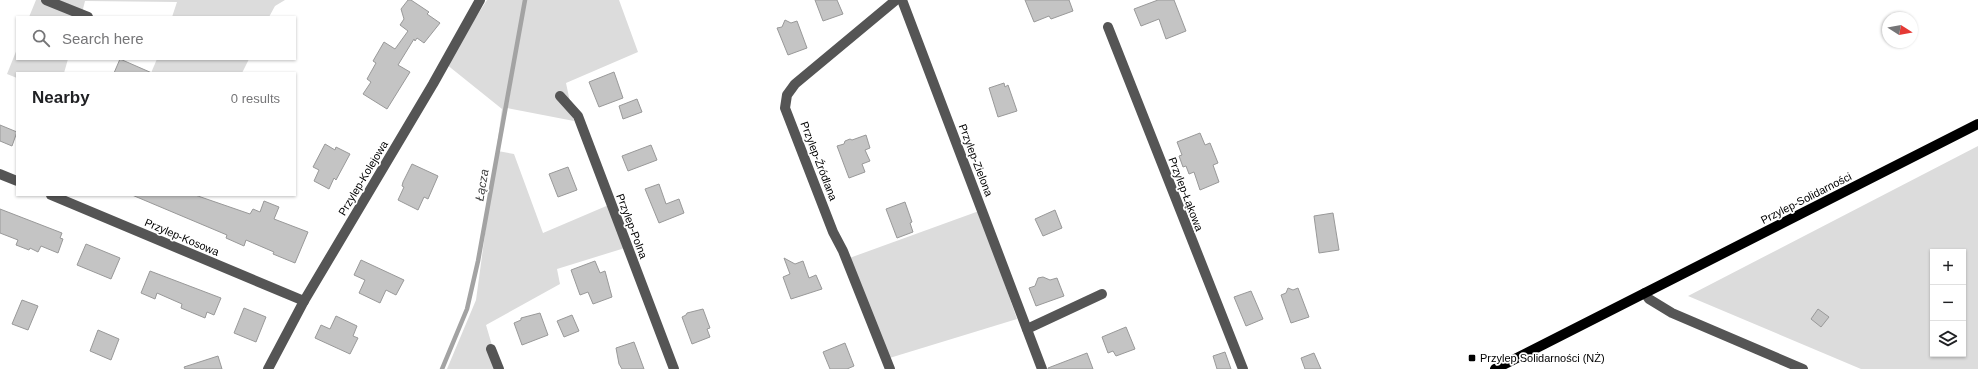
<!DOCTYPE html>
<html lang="en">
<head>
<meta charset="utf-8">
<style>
  :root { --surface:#fff; --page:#f2f2f2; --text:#202124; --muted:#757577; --line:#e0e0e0 }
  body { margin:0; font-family:Arial,sans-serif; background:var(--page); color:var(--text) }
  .controls { position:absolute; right:12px; bottom:12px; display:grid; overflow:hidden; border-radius:0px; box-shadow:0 1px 3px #0004 }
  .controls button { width:36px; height:36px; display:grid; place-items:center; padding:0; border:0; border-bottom:1px solid var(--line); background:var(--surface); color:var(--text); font:20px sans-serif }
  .compass { position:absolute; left:1882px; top:12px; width:36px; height:36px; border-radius:50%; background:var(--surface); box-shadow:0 1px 3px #0004; rotate:101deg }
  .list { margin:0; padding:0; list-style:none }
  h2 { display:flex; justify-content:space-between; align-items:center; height:52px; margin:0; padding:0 16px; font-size:17px }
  h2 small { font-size:13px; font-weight:400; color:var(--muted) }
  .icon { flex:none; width:22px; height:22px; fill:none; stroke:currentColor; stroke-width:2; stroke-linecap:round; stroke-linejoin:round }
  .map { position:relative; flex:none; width:1978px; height:369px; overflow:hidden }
  .search { position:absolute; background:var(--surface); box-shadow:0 1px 3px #0004; left:16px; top:16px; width:280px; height:44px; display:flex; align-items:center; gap:10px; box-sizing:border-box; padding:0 14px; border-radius:0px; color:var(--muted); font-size:15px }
  .panel { position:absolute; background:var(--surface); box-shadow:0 1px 3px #0004; left:16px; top:72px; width:280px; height:124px; border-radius:0px }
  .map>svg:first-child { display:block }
  .green { fill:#dcdcdc; fill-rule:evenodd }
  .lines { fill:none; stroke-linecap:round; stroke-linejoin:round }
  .stream { stroke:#a3a3a3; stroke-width:4.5 }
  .building { fill:#c4c4c4; stroke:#999 }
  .minor { stroke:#555; stroke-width:10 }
  .major { stroke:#000; stroke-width:10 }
  .poi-dot { fill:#000; stroke:#fff; stroke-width:1.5 }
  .labels { text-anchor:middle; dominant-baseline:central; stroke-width:3.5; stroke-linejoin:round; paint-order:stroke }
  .street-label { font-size:11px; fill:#000; stroke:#fff }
  .poi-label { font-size:11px; fill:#000; stroke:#fff; text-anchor:start }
  .water-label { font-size:12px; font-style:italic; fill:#444; stroke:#fff }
</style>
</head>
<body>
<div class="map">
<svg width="1978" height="369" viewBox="0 0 1978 369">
  <rect width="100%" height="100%" fill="#fff"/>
  <!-- green -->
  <g class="green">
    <path d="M36 0H285L275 6 269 17H172L177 2 85 1 81 17H29Z"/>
    <path d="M487 0H619L638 52 566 83 574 121 507 108 498 151 514 154 543 233 611 204 628 247 557 269 560 284 486 325 499 369H447L476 300 502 109 446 64ZM524 6H525L508 105 507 97Z"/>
    <path d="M17 49V59H68L64 73H17V78L7 74Z"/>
    <path d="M157 59H249L242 73H151Z"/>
    <path d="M1978 146V369H1861L1688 296ZM1933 252H1963V354H1933Z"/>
    <path d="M979 211 1017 319 883 360 844 260Z"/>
  </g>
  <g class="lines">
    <!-- stream -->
    <path class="stream" d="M442 369 467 309 478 261 525 0"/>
  </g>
  <!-- building -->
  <g class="building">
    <path d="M408 0H411L429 12 427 14 440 23 424 43 417 38 415 41 414 39 398 65 410 72 387 109 363 94 371 82 367 79 376 63 373 61 384 42 395 49 408 31 400 25 404 19 401 9Z"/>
    <path d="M815 0H837L843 14 823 21Z"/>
    <path d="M1025 0H1069L1073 11 1051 19 1049 16 1034 22Z"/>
    <path d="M1158 0H1174L1186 31 1166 39 1159 19 1141 26 1134 9Z"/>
    <path d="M785 20 791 23 797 21 807 48 788 55 777 28 782 27Z"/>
    <path d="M120 59 152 73H114Z"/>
    <path d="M614 72 623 98 599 107 589 82Z"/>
    <path d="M1004 83 1005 87 1008 85 1017 111 998 117 989 88Z"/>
    <path d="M637 99 642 112 623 119 619 106Z"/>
    <path d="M0 125 17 132 12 146 0 141Z"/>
    <path d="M1200 133 1205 145 1210 143 1218 163 1213 165 1219 182 1200 190 1194 172 1189 174 1186 166 1183 167 1179 156 1182 155 1177 142Z"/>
    <path d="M866 135 870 148 865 150 870 161 862 164 865 172 849 178 837 146 844 144 845 141 850 139 852 140Z"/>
    <path d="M325 144 335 150 336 147 350 154 336 180 334 178 329 189 314 181 319 170 313 167Z"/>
    <path d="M651 145 657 160 628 171 622 156Z"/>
    <path d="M412 164 438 176 428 199 424 197 418 210 398 200 404 187 402 186 403 182Z"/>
    <path d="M568 167 577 190 558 197 549 174Z"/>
    <path d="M659 184 666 204 679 199 684 213 659 223 645 189Z"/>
    <path d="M132 195H195L250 214 253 209 260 212 264 201 279 207 274 219 308 232 295 263 273 254 274 252 246 240 244 246 226 238 227 235Z"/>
    <path d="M905 202 912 222 910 223 913 232 897 238 886 209Z"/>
    <path d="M0 209 62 233 60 238 63 239 58 253 41 246 38 252 30 248 29 250 16 245 18 240 0 233Z"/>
    <path d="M1055 210 1062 228 1043 236 1035 219Z"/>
    <path d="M1333 213 1339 250 1319 253 1314 216Z"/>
    <path d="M86 244 120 258 111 279 77 265Z"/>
    <path d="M784 258 795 264 803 261 809 278 816 275 822 289 791 299 783 277 790 274Z"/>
    <path d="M361 260 404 280 396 295 386 290 380 303 359 293 365 280 354 275Z"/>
    <path d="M595 261 600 273 605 271 612 297 593 304 588 292 580 295 571 270Z"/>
    <path d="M150 271 221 298 214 315 207 312 205 318 181 308 182 304 157 293 155 299 141 293Z"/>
    <path d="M1043 277 1050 280 1057 278 1064 296 1036 306 1029 288 1035 286 1038 278Z"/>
    <path d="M1288 288 1293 290 1298 288 1309 317 1291 323 1281 295 1286 293Z"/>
    <path d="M1251 291 1263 319 1246 326 1234 297Z"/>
    <path d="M22 300 38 306 28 330 12 324Z"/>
    <path d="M244 308 266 317 256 342 234 333Z"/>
    <path d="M703 309 710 328 707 329 710 337 692 344 682 317 686 315 687 313Z"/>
    <path d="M1818 309 1829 317 1821 327 1811 319Z"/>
    <path d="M540 313 548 335 522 345 514 323 521 320V318Z"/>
    <path d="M572 315 579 331 564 337 557 321Z"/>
    <path d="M336 316 357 326 353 336 358 338 350 354 315 338 321 325 330 329Z"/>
    <path d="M1126 327 1135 349 1116 356 1113 351 1108 353 1102 337Z"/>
    <path d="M98 330 119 339 111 360 90 351Z"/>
    <path d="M634 342 644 369H622L619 364 616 348Z"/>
    <path d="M845 343 854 366 847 369H830L823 352Z"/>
    <path d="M1225 352 1231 369H1217L1213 356Z"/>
    <path d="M1087 353 1093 369H1048V368Z"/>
    <path d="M1314 353 1321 369H1305L1301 358Z"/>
    <path d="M218 356 222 369H185L184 367Z"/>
  </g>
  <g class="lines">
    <!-- minor -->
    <g class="minor">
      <path d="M46 0 88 17"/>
      <path d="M902 0 1042 369"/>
      <path d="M1108 27 1243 369"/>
      <path d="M560 96 578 116 674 369"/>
      <path d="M0 174 17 181"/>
      <path d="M51 195 304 301"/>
      <path d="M1645 293 1649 299 1672 313 1803 369"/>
      <path d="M1027 329 1102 294"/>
      <path d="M491 349 499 369"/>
      <path d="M268 369 304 301 433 84 480 0"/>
      <path d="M890 369 843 251 833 232 785 108 787 95 795 84 896 0"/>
    </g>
    <!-- major -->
    <path class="major" d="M1495 369 1978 124"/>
  </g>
  <!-- markers -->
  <rect class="poi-dot" x="1468" y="354" width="8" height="8" rx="2"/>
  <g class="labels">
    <!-- street labels -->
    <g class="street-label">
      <text transform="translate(976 160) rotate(69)">Przylep-Zielona</text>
      <text transform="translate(819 161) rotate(69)">Przylep-Źródlana</text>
      <text transform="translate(363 178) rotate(-59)">Przylep-Kolejowa</text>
      <text transform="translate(1186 194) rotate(69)">Przylep-Łąkowa</text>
      <text transform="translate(1806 198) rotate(-27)">Przylep-Solidarności</text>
      <text transform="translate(632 226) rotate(69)">Przylep-Polna</text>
      <text transform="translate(182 237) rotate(23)">Przylep-Kosowa</text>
    </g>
    <!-- poi labels -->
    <g class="poi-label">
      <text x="1480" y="358">Przylep Solidarności (NŻ)</text>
    </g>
    <!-- water labels -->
    <g class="water-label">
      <text transform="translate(482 185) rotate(-80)">Łącza</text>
    </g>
  </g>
</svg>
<div class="controls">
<button>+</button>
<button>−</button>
<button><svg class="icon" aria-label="layers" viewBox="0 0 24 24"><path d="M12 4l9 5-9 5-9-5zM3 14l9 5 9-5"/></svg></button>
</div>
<svg class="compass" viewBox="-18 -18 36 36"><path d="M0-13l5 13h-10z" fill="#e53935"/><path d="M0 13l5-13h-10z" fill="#757577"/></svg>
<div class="search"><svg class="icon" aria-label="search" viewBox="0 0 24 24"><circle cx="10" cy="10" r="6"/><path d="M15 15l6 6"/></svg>Search here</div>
<section class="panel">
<h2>Nearby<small>0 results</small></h2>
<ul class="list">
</ul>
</section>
</div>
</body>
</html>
